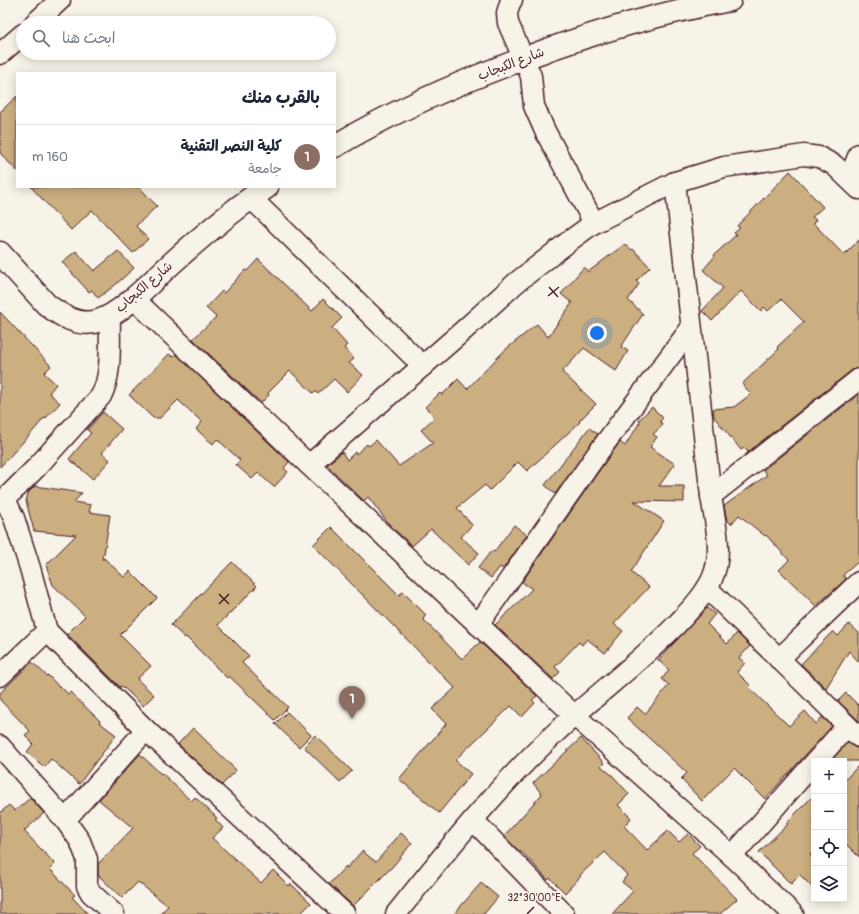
<!DOCTYPE html>
<html lang="ar">
<head>
<meta charset="utf-8">
<style>
  :root { --surface:#fff; --page:#f6f6f7; --text:#1f2937; --muted:#747a83; --line:#e0e1e3; --accent:#0b8043 }
  body { margin:0; font-family:Pangolin,"Playpen Sans Arabic",sans-serif; background:var(--page); color:var(--text); direction:rtl }
  .controls { position:absolute; right:12px; bottom:12px; display:grid; overflow:hidden; border-radius:0px; box-shadow:0 2px 10px #0003 }
  .controls button { width:36px; height:36px; display:grid; place-items:center; padding:0; border:0; border-bottom:1px solid var(--line); background:var(--surface); color:var(--text); font:20px sans-serif }
  .you { position:absolute; left:597px; top:333px; width:14px; height:14px; margin:-10px; border:3px solid #fff; border-radius:50%; background:#1a73e8; box-shadow:0 0 0 6px #1a73e833 }
  .badge { display:grid; place-items:center; width:26px; height:26px; border-radius:50%; background:var(--accent); color:#fff; font-size:13px; font-weight:700 }
  .pin { position:absolute; translate:-50% -33px; filter:drop-shadow(0 1px 2px #0008) }
  .pin::after { content:''; position:absolute; top:21px; width:14px; height:12px; background:inherit; clip-path:polygon(0 0,100% 0,50% 100%) }
  .list { margin:0; padding:0; list-style:none }
  h2 { display:flex; justify-content:space-between; align-items:center; height:52px; margin:0; padding:0 16px; font-size:17px }
  h2 small { font-size:13px; font-weight:400; color:var(--muted) }
  .list li { display:grid; grid-template-columns:26px 1fr auto; gap:12px; align-items:center; box-sizing:border-box; height:64px; padding:0 16px; border-top:1px solid var(--line) }
  .list b { display:block; font-size:15px; white-space:nowrap }
  .list p { margin:0; font-size:13px; white-space:nowrap; color:var(--muted) }
  .list em { font-size:13px; font-style:normal; color:var(--muted) }
  .icon { flex:none; width:22px; height:22px; fill:none; stroke:currentColor; stroke-width:2; stroke-linecap:round; stroke-linejoin:round }
  .map { position:relative; flex:none; width:859px; height:914px; overflow:hidden; direction:ltr }
  .search { position:absolute; background:var(--surface); box-shadow:0 2px 10px #0003; left:16px; top:16px; width:320px; height:44px; display:flex; align-items:center; gap:10px; box-sizing:border-box; padding:0 14px; border-radius:22px; color:var(--muted); font-size:15px }
  .panel { position:absolute; background:var(--surface); box-shadow:0 2px 10px #0003; left:16px; top:72px; width:320px; height:116px; border-radius:0px; direction:rtl }
  .map>svg:first-child { display:block }
  .building { fill:#cbaf80; stroke:#4a1f2b }
  .lines { fill:none; stroke-linecap:round; stroke-linejoin:round }
  .minor-casing { stroke:#4a1f2b; stroke-width:23 }
  .secondary-casing { stroke:#4a1f2b; stroke-width:25 }
  .minor { stroke:#f7f3e8; stroke-width:20 }
  .secondary { stroke:#f7f3e8; stroke-width:22 }
  .ticks { fill:none; stroke:#4a1f2b; stroke-width:1.5 }
  .labels { text-anchor:middle; dominant-baseline:central; stroke-width:3.5; stroke-linejoin:round; paint-order:stroke }
  .street-label { font-size:13px; fill:#4a1f2b; stroke:#f7f3e8 }
  .ticks-label { font-size:10px; text-anchor:middle; fill:#4a1f2b; stroke:#f7f3e8; stroke-width:3.5; stroke-linejoin:round; paint-order:stroke }
</style>
</head>
<body>
<div class="map">
<svg width="859" height="914" viewBox="0 0 859 914">
  <rect width="100%" height="100%" fill="#f7f3e8"/>
  <filter id="ink" filterUnits="userSpaceOnUse"><feTurbulence type="fractalNoise" baseFrequency=".025" numOctaves="2"/><feDisplacementMap in="SourceGraphic" scale="8" xChannelSelector="R" yChannelSelector="G"/><feConvolveMatrix kernelMatrix="1 2 1 2 8 2 1 2 1" color-interpolation-filters="sRGB"/></filter>
  <g filter="url(#ink)">
    <!-- building -->
    <g class="building">
      <path d="M17 96V171L0 153V112Z"/>
      <path d="M790 171 823 207 812 217 816 220 813 223 844 255 859 240V368L852 370 748 452 744 448 741 450 714 417 713 409 734 407 751 394 742 384 779 349 777 347 804 322 781 299 768 311 764 307 761 311 741 291 712 321 702 311 723 288 703 270 715 256 714 255 736 235 734 233 740 228 737 226Z"/>
      <path d="M31 187H139L157 206 136 226 148 239 133 253 92 210 71 230Z"/>
      <path d="M625 244 632 250 633 249 650 267 636 281 639 284 628 300 643 314 621 347 628 351 616 371 584 348 562 372 596 404 579 421 580 422 527 471 518 462 490 490 485 485 457 508 472 525 461 537 479 553 468 565 431 529 412 546 388 523 368 497 364 501 327 465 342 452 347 460 355 452 356 454 367 444 369 446 376 440 399 466 433 443 421 430 435 417 425 407 440 393 442 395 458 379 467 389 505 350 537 324 548 337 572 303 561 294 584 267 588 272Z"/>
      <path d="M76 251 94 271 118 251 134 268 114 286 98 298 92 290 89 292 62 262Z"/>
      <path d="M258 259 312 311 323 299 342 318 332 328 347 345 344 348 354 359 349 363 363 375 347 392 334 379 318 394 315 391 313 393 290 371 268 393 269 395 261 403 193 339 216 317 206 308 222 291 224 293 245 270 247 271Z"/>
      <path d="M0 312 51 366 44 373 56 384 49 393 60 403 45 419 44 418 35 429 0 467Z"/>
      <path d="M169 354 173 357 176 354 289 462 284 468 288 472 274 487 258 473 252 479 236 465 240 460 217 439 213 444 196 429 202 422 178 400 160 418H153L129 395Z"/>
      <path d="M859 394V561L843 575 846 579 816 606 779 570 789 560 766 535 765 536 739 515 731 524 727 520 724 506 767 475 763 470Z"/>
      <path d="M652 407 663 418 660 421 663 425 653 434 657 437 650 447 675 464 659 486H684V502L634 501 664 521 631 572 649 587 614 624 623 631 605 653 587 639 582 645 579 642 555 667 560 672 553 679 495 625 532 589 522 582 606 461 620 442 625 446 640 422 639 420Z"/>
      <path d="M103 412 122 429 102 453 110 460 93 479 69 459 91 433 87 430Z"/>
      <path d="M589 428 598 434 555 494 545 485Z"/>
      <path d="M35 486 82 493 74 502 91 505 89 512 110 515 104 554 102 556 103 560 104 558 124 577 130 571 157 598 120 635 151 666 137 679 154 695 143 706 122 686 120 687 67 634 85 616 53 585 46 565 76 535 34 531 26 501 28 493Z"/>
      <path d="M514 525 527 535 503 569 500 567 491 578 478 568 492 550 494 552Z"/>
      <path d="M331 527 399 595 403 592 426 615 423 619 462 659 480 642 537 696 532 700 535 703 522 717 511 706 455 760 471 774 439 813 399 779 446 724 432 709 455 688 313 545Z"/>
      <path d="M232 562 257 586 218 625 249 656 242 663 288 707 275 720 229 676 227 678 186 637 185 638 171 625Z"/>
      <path d="M707 608 715 614 707 624 727 644 737 633 750 646 739 658 745 663 737 672 751 686 749 688 789 726 805 711 816 724 822 717 832 726 765 799 734 768 702 801 681 779 687 773 627 718 637 707 645 714 669 685 662 679 669 670 658 660Z"/>
      <path d="M849 624 859 633V662L849 651 826 688 801 664 833 631 838 636Z"/>
      <path d="M32 662 47 676 48 675 59 687 60 686 68 694 70 692 100 721 99 722 116 735 79 784 51 759 44 767 27 752 33 744 25 735 30 731 0 700V693Z"/>
      <path d="M846 693 859 706V721L838 701Z"/>
      <path d="M287 712 311 735 299 747 275 724Z"/>
      <path d="M193 728 236 770 222 785 178 744Z"/>
      <path d="M315 735 352 771 340 782 304 747Z"/>
      <path d="M581 738 604 763 601 766 613 776 629 794 618 805 631 818 624 826 647 850 668 831 679 842 688 834 700 846 692 853 737 899 720 914H612L633 891 622 882 627 875 605 852 580 875 581 876 565 893 550 878 548 880 522 852H520L504 836 542 794 533 783Z"/>
      <path d="M848 742 856 748H859V761H831Z"/>
      <path d="M140 754 161 774 162 773 191 801 195 797 217 818 215 819 223 828 212 838 261 883 273 870 289 886 291 884 311 903 300 914H160L168 906 138 882 122 898 98 875V864L133 828 99 800Z"/>
      <path d="M859 765V857L844 842V781Z"/>
      <path d="M814 795V850L810 854 814 859V889L800 875 791 884 759 852 788 824 786 823Z"/>
      <path d="M30 798 44 813 24 831 55 864 50 869 75 895 72 897 88 914H0V813L9 805 15 811Z"/>
      <path d="M401 833 412 843 393 866 353 906 329 884 346 866 347 868 362 851 376 862Z"/>
      <path d="M481 883 498 897 484 914H454Z"/>
    </g>
    <g class="lines">
      <!-- minor casing -->
      <g class="minor-casing">
        <g id="minor">
          <path d="M512 0 510 3 507 13 508 23 531 76 534 106 545 131 594 223"/>
          <path d="M35 23 60 0"/>
          <path d="M0 54 23 34"/>
          <path d="M849 179 859 154"/>
          <path d="M675 182 724 167 804 155 819 157 834 165 859 189"/>
          <path d="M251 198 423 366"/>
          <path d="M133 298 309 465 574 715 732 856 793 914"/>
          <path d="M309 465 464 330 517 282 572 239 594 223 675 182 711 496C715 523 724 553 712 579 704 596 690 610 677 624 637 665 590 699 549 739 493 792 444 854 396 914"/>
          <path d="M711 496 859 379"/>
          <path d="M707 588 859 737"/>
          <path d="M478 625 597 454 691 328"/>
          <path d="M47 631 146 730 345 914"/>
          <path d="M779 659 859 582"/>
          <path d="M0 676 47 631 30 568 14 518 5 499 35 469 101 396C113 373 109 341 110 315"/>
          <path d="M0 746 65 820 80 841 87 859V886L91 893 114 914"/>
          <path d="M816 761 847 726"/>
          <path d="M65 820 146 730"/>
          <path d="M473 820 564 914"/>
          <path d="M732 856 814 763"/>
        </g>
      </g>
      <!-- secondary casing -->
      <g class="secondary-casing">
        <g id="secondary">
          <path d="M335 146C395 110 460 82 525 58 592 33 660 13 730 0"/>
          <path d="M0 253 46 304C61 316 79 327 98 321 122 314 154 279 172 263 201 237 235 208 267 187"/>
        </g>
      </g>
      <!-- minor -->
      <use href="#minor" class="minor"/>
      <!-- secondary -->
      <use href="#secondary" class="secondary"/>
    </g>
  </g>
  <!-- ticks -->
  <path class="ticks" d="M549 287 558 297M548 296 559 287M219 594 229 604M219 604 229 594M527 914 534 907"/>
  <g class="labels">
    <!-- street labels -->
    <g class="street-label">
      <text transform="translate(511 64) rotate(-21)">شارع الكبجاب</text>
      <text transform="translate(144 287) rotate(-41)">شارع الكبجاب</text>
    </g>
  </g>
  <g class="ticks-label">
    <text x="534" y="901">32°30'00"E</text>
  </g>
</svg>
<div class="controls">
<button>+</button>
<button>−</button>
<button><svg class="icon" aria-label="locate" viewBox="0 0 24 24"><circle cx="12" cy="12" r="6"/><path d="M12 2v4M12 18v4M2 12h4M18 12h4"/></svg></button>
<button><svg class="icon" aria-label="layers" viewBox="0 0 24 24"><path d="M12 4l9 5-9 5-9-5zM3 14l9 5 9-5"/></svg></button>
</div>
<div class="you"></div>
<div class="pin badge" style="left:352px;top:719px;background:#8d6e63">1</div>
<div class="search"><svg class="icon" aria-label="search" viewBox="0 0 24 24"><circle cx="10" cy="10" r="6"/><path d="M15 15l6 6"/></svg>ابحث هنا</div>
<section class="panel">
<h2>بالقرب منك<small></small></h2>
<ul class="list">
<li><span class="badge" style="background:#8d6e63">1</span><div><b>كلية النصر التقنية</b><p>جامعة</p></div><em>160 m</em></li>
</ul>
</section>
</div>
</body>
</html>
